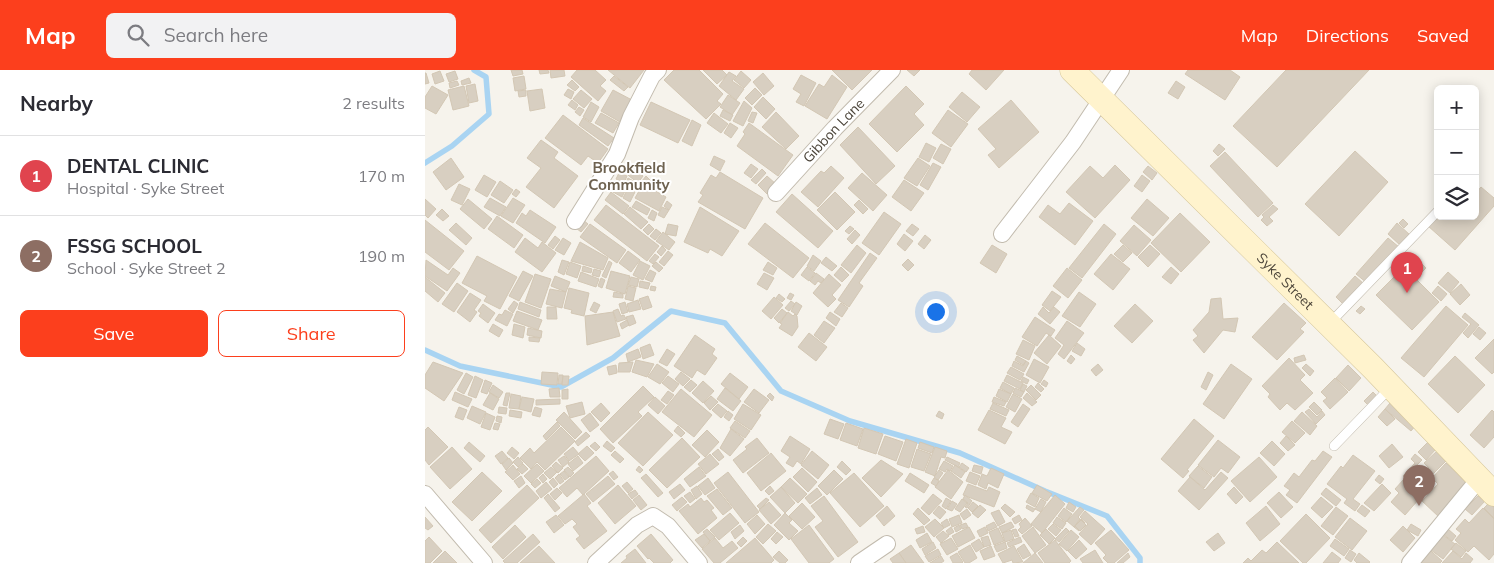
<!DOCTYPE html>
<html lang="en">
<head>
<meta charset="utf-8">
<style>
  :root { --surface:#fff; --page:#f2f2f3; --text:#2b2b33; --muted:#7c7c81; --line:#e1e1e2; --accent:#fc3f1d }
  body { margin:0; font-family:Mulish,sans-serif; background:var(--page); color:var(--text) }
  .controls { position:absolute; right:15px; top:15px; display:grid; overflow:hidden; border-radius:8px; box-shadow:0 2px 12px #0003 }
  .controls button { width:45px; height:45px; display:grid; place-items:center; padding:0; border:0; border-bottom:1px solid var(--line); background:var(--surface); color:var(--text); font:25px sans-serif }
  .you { position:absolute; left:510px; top:241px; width:18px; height:18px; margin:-12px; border:4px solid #fff; border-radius:50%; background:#1a73e8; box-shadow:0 0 0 8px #1a73e833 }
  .badge { display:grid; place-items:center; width:32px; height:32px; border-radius:50%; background:var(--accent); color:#fff; font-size:16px; font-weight:700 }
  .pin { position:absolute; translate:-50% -41px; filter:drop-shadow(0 1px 2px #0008) }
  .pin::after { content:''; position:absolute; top:26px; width:18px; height:15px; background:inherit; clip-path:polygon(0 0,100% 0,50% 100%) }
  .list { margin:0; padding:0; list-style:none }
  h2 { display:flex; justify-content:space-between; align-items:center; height:65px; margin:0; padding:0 20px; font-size:21px }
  h2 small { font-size:16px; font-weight:400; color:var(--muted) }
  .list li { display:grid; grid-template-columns:32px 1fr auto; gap:15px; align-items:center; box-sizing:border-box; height:80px; padding:0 20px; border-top:1px solid var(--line) }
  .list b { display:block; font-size:19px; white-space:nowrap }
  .list p { margin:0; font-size:16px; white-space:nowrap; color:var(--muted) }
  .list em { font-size:16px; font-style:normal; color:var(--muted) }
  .actions { display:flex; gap:10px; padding:15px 20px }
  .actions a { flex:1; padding:11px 0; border:1px solid var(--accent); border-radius:8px; text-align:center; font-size:18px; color:var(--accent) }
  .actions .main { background:var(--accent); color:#fff }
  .icon { flex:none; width:28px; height:28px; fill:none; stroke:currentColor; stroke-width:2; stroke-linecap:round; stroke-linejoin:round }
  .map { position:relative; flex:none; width:1069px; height:493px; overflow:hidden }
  header { display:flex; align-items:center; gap:30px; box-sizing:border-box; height:70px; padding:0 25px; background:var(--accent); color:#fff }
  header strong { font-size:24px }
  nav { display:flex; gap:28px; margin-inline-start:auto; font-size:18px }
  .search { width:350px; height:45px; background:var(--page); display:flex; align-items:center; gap:12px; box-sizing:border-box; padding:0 18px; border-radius:8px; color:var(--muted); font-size:19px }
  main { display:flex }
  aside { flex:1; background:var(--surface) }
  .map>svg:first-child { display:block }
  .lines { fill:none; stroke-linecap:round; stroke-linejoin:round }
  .stream { stroke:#a9d4f2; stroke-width:5.5 }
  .building { fill:#d8cfc1; stroke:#d3c7b4 }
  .lane-casing { stroke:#c2bbae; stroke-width:10 }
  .street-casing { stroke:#c2bbae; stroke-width:18 }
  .secondary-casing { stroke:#d6c79b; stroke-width:25 }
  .lane { stroke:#fff; stroke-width:9 }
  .street { stroke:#fff; stroke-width:16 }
  .secondary { stroke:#fff3cd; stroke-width:24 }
  .labels { text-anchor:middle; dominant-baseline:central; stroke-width:4; stroke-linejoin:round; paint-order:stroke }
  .street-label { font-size:14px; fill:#4b4439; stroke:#fff }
  .neighbourhood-label { font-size:15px; font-weight:bold; fill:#6e6250; stroke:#fff }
</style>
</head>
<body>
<header>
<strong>Map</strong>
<div class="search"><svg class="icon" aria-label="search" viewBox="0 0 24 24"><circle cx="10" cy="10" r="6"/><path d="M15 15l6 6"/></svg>Search here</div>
<nav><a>Map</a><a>Directions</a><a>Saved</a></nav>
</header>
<main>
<aside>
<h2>Nearby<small>2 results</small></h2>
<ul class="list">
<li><span class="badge" style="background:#e0444e">1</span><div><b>DENTAL CLINIC</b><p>Hospital · Syke Street</p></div><em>170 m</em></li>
<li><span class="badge" style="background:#8d6e63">2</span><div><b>FSSG SCHOOL</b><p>School · Syke Street 2</p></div><em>190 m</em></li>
</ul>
<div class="actions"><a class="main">Save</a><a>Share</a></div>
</aside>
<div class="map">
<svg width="1069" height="493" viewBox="0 0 1069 493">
  <rect width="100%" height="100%" fill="#f6f3ec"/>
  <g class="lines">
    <!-- stream -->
    <g class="stream">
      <path d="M0 93 27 76 64 44 61 7 49 0"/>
      <path d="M0 280 35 296 136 317 188 288 246 241 300 253 356 321 425 351 535 383 620 421 682 446 715 488V493"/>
    </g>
  </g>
  <!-- building -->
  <g class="building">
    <path d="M86 0H97L98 4 88 6Z"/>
    <path d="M114 0H123L124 3 115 4Z"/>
    <path d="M125 0H139L140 6 126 8Z"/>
    <path d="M152 0H170L181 10 175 16 181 21 173 31 146 7Z"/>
    <path d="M183 0H219L205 18Z"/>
    <path d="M249 0H274L298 24 292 31 296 34 281 49 239 10Z"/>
    <path d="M278 0H297L302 5 292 14Z"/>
    <path d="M407 0H447L427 20Z"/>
    <path d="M482 0H495L489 6Z"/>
    <path d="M547 0H579L561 20 544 4Z"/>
    <path d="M763 0H805L815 7 800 30 760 4Z"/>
    <path d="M861 0H944L852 97 808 56Z"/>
    <path d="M15 1 19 11 10 14 7 4Z"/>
    <path d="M30 1 33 9 24 12 21 4Z"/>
    <path d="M316 1 326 10 319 18 309 10Z"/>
    <path d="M304 2 311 6 307 11 319 19 311 30 294 16Z"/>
    <path d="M0 3H1L4 13 0 14Z"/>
    <path d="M338 3 349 16 339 25 328 12Z"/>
    <path d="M376 5 391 13 379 36 371 32 376 24 368 19Z"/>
    <path d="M407 5 422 17 402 49 380 36 394 14 399 17Z"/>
    <path d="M99 6 101 19 90 21 88 8Z"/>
    <path d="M189 6 203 17 199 21 185 10Z"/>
    <path d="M44 8 46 13 37 15 36 11Z"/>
    <path d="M147 10 154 17 150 21 142 15Z"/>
    <path d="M32 11 34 15 25 18 24 13Z"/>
    <path d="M751 11 760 17 753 29 743 23Z"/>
    <path d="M50 14 53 31 44 33 41 16Z"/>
    <path d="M7 16 23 25 11 44 0 38V27Z"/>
    <path d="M39 16 44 36 28 40 23 20Z"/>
    <path d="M481 16 499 34 489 44 499 55 472 82 444 54Z"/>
    <path d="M330 18 337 25 327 35 320 28Z"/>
    <path d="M117 19 120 38 105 41 102 21Z"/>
    <path d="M143 19 149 22 146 29 139 25Z"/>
    <path d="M101 20V26L94 27 93 21Z"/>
    <path d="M156 20 167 29 159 38 148 29Z"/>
    <path d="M188 20 207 30 195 52 176 41Z"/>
    <path d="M537 22 555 37 542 52 524 37Z"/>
    <path d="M303 25 315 33 307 45 295 37Z"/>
    <path d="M338 27 350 39 341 49 329 37Z"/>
    <path d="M147 30 153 35 150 40 143 35Z"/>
    <path d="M586 30 614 62 574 98 563 85 571 79 553 59Z"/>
    <path d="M319 31 327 38 318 56 308 51Z"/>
    <path d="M166 32 174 37 166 52 158 47Z"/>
    <path d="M226 32 265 50 253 73 215 55Z"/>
    <path d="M154 37 159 40 155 46 150 42Z"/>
    <path d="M298 40 308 45 305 51 295 46Z"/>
    <path d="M523 40 543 54 526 77 507 63Z"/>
    <path d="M327 42 332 43 328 53 323 51Z"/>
    <path d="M351 42 374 66 361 79 337 57Z"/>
    <path d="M176 43 194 53 188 63 170 53Z"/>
    <path d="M289 43 303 54 296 63 282 53Z"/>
    <path d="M138 45 183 79 173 93 163 86 156 95 120 68Z"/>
    <path d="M158 48 189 68 183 76 154 55Z"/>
    <path d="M267 50 276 55 267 76 257 71Z"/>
    <path d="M305 53 313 58 306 68 299 63Z"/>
    <path d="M324 53 368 85 353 106 312 76 320 64 318 62Z"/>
    <path d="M433 57 470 96 451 114 415 75Z"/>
    <path d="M116 70 133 82 129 88 153 106 129 138 101 117 116 98 102 88Z"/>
    <path d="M501 73 511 78 504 92 494 87Z"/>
    <path d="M516 74 526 79 518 94 508 88Z"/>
    <path d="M794 74 800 79 793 86 788 81Z"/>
    <path d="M930 81 963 112 914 166 880 134Z"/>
    <path d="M800 82 848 133 833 147 785 96Z"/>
    <path d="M289 86 300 91 295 101 285 95Z"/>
    <path d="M26 88 39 107 21 120 8 102Z"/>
    <path d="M493 88 505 96 492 116 479 108Z"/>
    <path d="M508 93 516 97 503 120 495 115Z"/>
    <path d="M326 94 333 99 326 108 319 103Z"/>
    <path d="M205 95 218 106 213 113 199 102Z"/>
    <path d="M690 95 705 110 670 148 641 122 665 96 678 108Z"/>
    <path d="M406 96 419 108 393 137 376 122 396 101 399 103Z"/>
    <path d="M723 96 732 103 727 110 718 102Z"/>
    <path d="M337 99 341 103 331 114 326 110Z"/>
    <path d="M295 102 338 128 320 159 273 132 278 125 275 123 286 105 291 108Z"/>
    <path d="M194 103 202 106 199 113 191 109Z"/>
    <path d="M437 103 462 125 448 141 423 118Z"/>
    <path d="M59 105 71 112 62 127 50 120Z"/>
    <path d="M717 105 725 111 717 122 709 116Z"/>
    <path d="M221 106 226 111 222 116 217 111Z"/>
    <path d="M342 106 352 115 342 124 333 115Z"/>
    <path d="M203 108 212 113 209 118 200 114Z"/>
    <path d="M479 110 499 123 486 141 467 127Z"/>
    <path d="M75 111 88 120 79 133 66 125Z"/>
    <path d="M194 112 202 117 197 127 188 122Z"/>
    <path d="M34 114 45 119 37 135 26 130Z"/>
    <path d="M218 114 241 127 234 141 210 128Z"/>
    <path d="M1056 117 1069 128V136L1030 180 1003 156 1013 146H1050V124Z"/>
    <path d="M203 118 210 122 205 132 198 128Z"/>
    <path d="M91 119 95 122 91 127 87 124Z"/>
    <path d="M186 122 204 136 198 144 180 130Z"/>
    <path d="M410 122 430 142 412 160 392 140Z"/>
    <path d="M367 124 408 161 393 178 351 142Z"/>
    <path d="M65 128 81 137 75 146 59 137Z"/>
    <path d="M88 128 100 135 88 153 76 146Z"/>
    <path d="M0 129 11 139 3 148 0 145Z"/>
    <path d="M43 129 67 149 59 159 35 139Z"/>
    <path d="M722 129 744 148 728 166 706 148Z"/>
    <path d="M434 130 443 139 438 144 429 135Z"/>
    <path d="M211 131 225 139 222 145 207 137Z"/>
    <path d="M242 131 247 135 244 140 239 136Z"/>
    <path d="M644 133 668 151 650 175 614 147 623 135 635 144Z"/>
    <path d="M181 135 234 176 222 191 169 150Z"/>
    <path d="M848 135 853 139 844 147 848 151 842 156 836 150 839 147 837 145Z"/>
    <path d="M205 137 223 152 216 159 199 144Z"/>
    <path d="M237 137 244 140 239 148 233 145Z"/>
    <path d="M275 137 314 161 297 186 285 179 283 183 259 172Z"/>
    <path d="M17 139 24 146 18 151 11 145Z"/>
    <path d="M105 140 131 157 120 173 91 153 97 143 101 146Z"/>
    <path d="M227 140 232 143 229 151 223 148Z"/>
    <path d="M459 142 476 154 454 185 437 173Z"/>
    <path d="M755 143 785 172 756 202 726 173Z"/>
    <path d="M72 146 98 165 89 178 63 159Z"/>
    <path d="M157 149 163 154 156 162 151 158Z"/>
    <path d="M978 149 983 154 979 158 974 153Z"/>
    <path d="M0 150 39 181 24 200 0 182Z"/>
    <path d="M31 153 47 168 41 175 24 160Z"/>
    <path d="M340 153 384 188 368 208 323 174Z"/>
    <path d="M972 153 985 165 976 176 963 164Z"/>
    <path d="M165 154 201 180 192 193 155 167Z"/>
    <path d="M224 154 229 159 223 165 218 160Z"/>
    <path d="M243 154 253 156 251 166 240 164Z"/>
    <path d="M487 154 494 159 488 166 481 161Z"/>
    <path d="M679 154 691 164 657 208 644 198Z"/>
    <path d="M709 155 726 170 712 186 695 171Z"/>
    <path d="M425 156 429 159 424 164 420 161Z"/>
    <path d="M231 159 236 163 230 170 225 166Z"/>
    <path d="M430 160 435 165 427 174 422 169Z"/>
    <path d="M238 162 250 172 244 180 231 171Z"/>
    <path d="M479 164 488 171 480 181 472 174Z"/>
    <path d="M500 165 506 170 499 179 493 174Z"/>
    <path d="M130 166 135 170 128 179 123 175Z"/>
    <path d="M100 168 113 178 117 172 131 183 117 202 90 182Z"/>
    <path d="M138 168 146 173 139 185 130 180Z"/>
    <path d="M963 168 974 177 942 213 931 204Z"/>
    <path d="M155 172 183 188 178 200 146 191Z"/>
    <path d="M432 175 441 183 426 203 416 195Z"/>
    <path d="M567 175 582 184 571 203 555 193Z"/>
    <path d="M698 175 707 183 698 192 689 184Z"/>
    <path d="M725 175 735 184 723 197 713 187Z"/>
    <path d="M237 176 241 180 236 186 232 182Z"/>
    <path d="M203 181 215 190 206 202 194 193Z"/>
    <path d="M243 181 248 185 239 196 234 192Z"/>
    <path d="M445 183 452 188 434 213 438 216 424 237 413 230Z"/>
    <path d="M230 184 234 187 228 194 224 191Z"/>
    <path d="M686 184 705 199 688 220 669 204Z"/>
    <path d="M987 184 1001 198 993 206 979 193Z"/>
    <path d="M388 185 396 191 389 201 382 196Z"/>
    <path d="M52 186 92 207 75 239 59 231 62 226 37 213Z"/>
    <path d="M401 187 412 196 407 201 396 193Z"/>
    <path d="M483 189 489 195 483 201 477 195Z"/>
    <path d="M1 190 23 205 28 198 35 203 22 221 0 206Z"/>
    <path d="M137 190 144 192 139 205 133 202Z"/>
    <path d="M184 191 187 193 181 208 177 206Z"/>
    <path d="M215 191 225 196 218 210 208 205Z"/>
    <path d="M145 192 156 196 152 208 141 204Z"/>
    <path d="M231 192 238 198 234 202 227 196Z"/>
    <path d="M343 192 352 198 348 205 338 200Z"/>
    <path d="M158 196 167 199 166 203 157 201Z"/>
    <path d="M382 197 390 203 384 211 376 205Z"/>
    <path d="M416 197 424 205 417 212 409 205Z"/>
    <path d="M746 197 754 204 746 214 737 207Z"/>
    <path d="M979 197 1014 232 987 260 951 225Z"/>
    <path d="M642 198 657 210 643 228 628 216Z"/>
    <path d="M169 199 176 201 174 207 167 205Z"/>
    <path d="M225 200 231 203 227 212 220 209Z"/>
    <path d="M98 201 108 206 94 231 84 226Z"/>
    <path d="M186 201 205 206 200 224 181 218Z"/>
    <path d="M156 202 174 209 171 217 153 211Z"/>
    <path d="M1023 202 1034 212 1025 223 1013 213Z"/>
    <path d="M339 203 349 208 342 220 332 214Z"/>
    <path d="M391 203 399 209 396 213 393 211 390 215 385 211Z"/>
    <path d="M110 204 126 209 116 238 100 232Z"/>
    <path d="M404 204 416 215 407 225 411 229 403 237 388 223Z"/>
    <path d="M130 206 145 212 141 222 126 216Z"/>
    <path d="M930 206 939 214 919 235 911 227Z"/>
    <path d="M0 207 20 223 13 232 0 221Z"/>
    <path d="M206 207 214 209 212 217 203 215Z"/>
    <path d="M176 208 180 210 177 218 173 216Z"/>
    <path d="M215 211 225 213 223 219 214 217Z"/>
    <path d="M32 213 43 221 29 242 17 234Z"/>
    <path d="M1036 214 1045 225 1035 235 1025 224Z"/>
    <path d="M203 216 211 218 208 231 200 229Z"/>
    <path d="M226 216 231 217 230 221 225 220Z"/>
    <path d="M1013 216 1022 224 1016 231 1007 223Z"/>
    <path d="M144 218 164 223 159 246 146 243 147 240 139 238Z"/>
    <path d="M125 219 141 222 137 238 121 234Z"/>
    <path d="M627 221 636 227 625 241 617 235Z"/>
    <path d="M189 222 198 224V228L188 227Z"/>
    <path d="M654 222 671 234 655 257 637 246Z"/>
    <path d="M45 223 56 230 49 240 52 242 45 252 32 242Z"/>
    <path d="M365 223 369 225 366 230 362 228Z"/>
    <path d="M354 224 360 229 357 232 351 228Z"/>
    <path d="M223 226 227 237 218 240 214 229Z"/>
    <path d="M349 227 358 235 346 249 337 241Z"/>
    <path d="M796 228 798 249 813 248 810 262 798 260 779 283 768 270 773 266 768 260 784 242 786 229Z"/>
    <path d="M213 230 216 239 204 242 202 234Z"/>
    <path d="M89 231 93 234 88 243 83 239Z"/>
    <path d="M366 231 370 234 364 241 360 238Z"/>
    <path d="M95 232 116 240 114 247 93 239Z"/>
    <path d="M169 232 175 235 171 243 165 240Z"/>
    <path d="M200 232 203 242 197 244 194 234Z"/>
    <path d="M371 232 377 236 372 245 366 241Z"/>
    <path d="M416 233 423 238 417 247 409 242Z"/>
    <path d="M859 233 881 253 875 259 879 262 852 290 827 267Z"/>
    <path d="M58 234 70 243 63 253 54 246 56 243 53 241Z"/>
    <path d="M710 234 728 251 707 273 689 256Z"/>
    <path d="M936 236 940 239 935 244 931 241Z"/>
    <path d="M1021 236 1043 255 999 307 976 288Z"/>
    <path d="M122 237H131L132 249H122Z"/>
    <path d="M618 237 624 243 629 237 635 242 625 254 613 244Z"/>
    <path d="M193 239 196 246 199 245 201 249 192 252 188 241Z"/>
    <path d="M357 239 362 243 354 253 349 248Z"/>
    <path d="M80 240 88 244 82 256 70 250 74 244 77 245Z"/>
    <path d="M92 241 117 250 113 260 88 251Z"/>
    <path d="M188 242 195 266 162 275 160 246Z"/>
    <path d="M363 242 368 246 370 244 372 246 373 257 367 266 354 258 357 254 355 253Z"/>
    <path d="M405 242 415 249 411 256 401 248Z"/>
    <path d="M1040 243 1054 255 1043 268 1038 263 1046 254 1037 247Z"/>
    <path d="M208 245 211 253 204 256 201 247Z"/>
    <path d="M610 247 630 260 626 266 621 263 612 276 597 267Z"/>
    <path d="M202 250 204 255 197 259 195 254Z"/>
    <path d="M399 251 410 258 399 273 389 265Z"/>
    <path d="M642 251 659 263 639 289 633 284 639 275 630 268Z"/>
    <path d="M68 254 78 260 74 267 64 261Z"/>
    <path d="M89 254 100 257 98 268 87 265Z"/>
    <path d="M1054 257 1061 263 1055 270 1048 264Z"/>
    <path d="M103 258 117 261 116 268 102 265Z"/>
    <path d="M384 263 402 277 391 291 373 277Z"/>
    <path d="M270 265 290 279 287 284 292 288 280 305 272 300 267 308 249 296Z"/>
    <path d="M624 265 636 276 622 294 609 283Z"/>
    <path d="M104 267 115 268 114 272 104 271Z"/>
    <path d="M1069 269V302L1067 304 1050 288Z"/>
    <path d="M598 270 610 276 604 290 591 284Z"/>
    <path d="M652 273 660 279 656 286 647 281Z"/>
    <path d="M225 274 229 285 218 289 215 278Z"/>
    <path d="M213 279 216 287 203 292 201 284Z"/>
    <path d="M242 279 250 284 242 296 234 292Z"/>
    <path d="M646 285 650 289 646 294 642 291Z"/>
    <path d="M879 285 881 290 870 293 869 288Z"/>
    <path d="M592 286 601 291 598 295 590 290Z"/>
    <path d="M1030 286 1060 315 1033 343 1003 314Z"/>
    <path d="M864 288 880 305 875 310 888 323 870 340 862 333 855 340 843 327 845 324 837 316Z"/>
    <path d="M609 289 624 297 615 313 601 305Z"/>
    <path d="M211 290 229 294 222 307 207 302Z"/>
    <path d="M589 291 598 296 601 291 604 293 599 302 587 296Z"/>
    <path d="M8 292 38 303 19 331 0 318V305Z"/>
    <path d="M208 292 205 302H193L194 293Z"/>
    <path d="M232 294 244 302 235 314 223 307Z"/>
    <path d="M673 294 678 300 671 306 666 300Z"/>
    <path d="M806 294 827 309 799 349 778 334Z"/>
    <path d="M881 294 889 301 885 306 877 298Z"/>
    <path d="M191 295 192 303 184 305 182 297Z"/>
    <path d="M923 295 936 308 924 321 911 308Z"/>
    <path d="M586 297 599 304 595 310 582 303Z"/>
    <path d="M117 302 133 303 132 315 116 314Z"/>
    <path d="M256 302 265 309 258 316 250 309Z"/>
    <path d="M783 302 788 305 781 320 776 317Z"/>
    <path d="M41 303 48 307 39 324 32 320Z"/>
    <path d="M305 303 323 317 314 329 296 314Z"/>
    <path d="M134 305H138L137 314H133Z"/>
    <path d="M582 305 598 313 595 319 579 311Z"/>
    <path d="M50 306 58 310 51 328 43 325Z"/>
    <path d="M138 306H144L143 315H137Z"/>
    <path d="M243 306 254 314 248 322 237 313Z"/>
    <path d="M598 307 604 310 602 314 596 311Z"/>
    <path d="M910 308 923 322 905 339 898 331 902 328 896 322Z"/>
    <path d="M60 310 67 313 62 324 56 322Z"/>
    <path d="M266 310 272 315 265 322 259 317Z"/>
    <path d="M619 310 623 313 621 317 616 314Z"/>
    <path d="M278 311 289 321 278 333 267 323Z"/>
    <path d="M578 312 589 318 586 324 575 318Z"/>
    <path d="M613 313 619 319 616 322 610 317Z"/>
    <path d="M598 314 602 316 599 322 595 320Z"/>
    <path d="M68 315 78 322 74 328 64 322Z"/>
    <path d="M606 315 616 325 611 330 601 320Z"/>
    <path d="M218 316 229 327 213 342 217 346 188 373 175 359Z"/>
    <path d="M134 318 135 327H125L124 319Z"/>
    <path d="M300 318 316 331 308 341 292 329Z"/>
    <path d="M590 318 599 322 596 327 588 323Z"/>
    <path d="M143 319V329H137V320Z"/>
    <path d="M256 319 287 345 269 367 237 342Z"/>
    <path d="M329 319 344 330 334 343 319 332Z"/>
    <path d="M574 319 586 324 582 332 571 326Z"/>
    <path d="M243 321 249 325 242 334 236 330Z"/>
    <path d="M30 322 47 329 43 337 27 330Z"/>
    <path d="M948 322 954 328 945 337 939 331Z"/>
    <path d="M65 323 74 329 68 340 58 335Z"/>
    <path d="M81 323H85L82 336 78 335Z"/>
    <path d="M345 323 349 327 347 331 342 326Z"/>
    <path d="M602 323 612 332 607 336 598 328Z"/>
    <path d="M86 324 96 326 94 339 84 338Z"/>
    <path d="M588 324 597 329 590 342 581 337Z"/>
    <path d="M286 326 293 332 285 340 279 333Z"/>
    <path d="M97 327 109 329 106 342 94 339Z"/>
    <path d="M230 327 240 336 233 344 223 335Z"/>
    <path d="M569 327 581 332 579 336 567 332Z"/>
    <path d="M135 329V334L111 335V330Z"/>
    <path d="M157 332 160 344 145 348 141 336Z"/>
    <path d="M889 332 897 340 892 345 884 337Z"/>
    <path d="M176 333 185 343 176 352 166 342Z"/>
    <path d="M568 333 584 340 581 346 565 339Z"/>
    <path d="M965 333 991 355 986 361 960 339Z"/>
    <path d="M293 334 302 341 296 348 287 340Z"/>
    <path d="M318 334 336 345 326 360 309 349Z"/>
    <path d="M598 334 605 339 593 357 586 352Z"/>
    <path d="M47 336 61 342 55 354 42 348Z"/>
    <path d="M34 337 42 340 38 350 30 347Z"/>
    <path d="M74 337 82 338 81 344 73 343Z"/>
    <path d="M110 337 117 339 115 347 107 345Z"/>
    <path d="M884 339 892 347 897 341 900 345 891 354 880 342Z"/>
    <path d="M960 339 970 349 962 356 953 347Z"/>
    <path d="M85 340 97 342 96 348 84 346Z"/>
    <path d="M564 340 581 348 576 357 587 362 580 374 553 360Z"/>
    <path d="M1067 340 1069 342V367L1059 378 1045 365Z"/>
    <path d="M303 341 308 345 304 351 299 347Z"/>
    <path d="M514 341 519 344 517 349 511 346Z"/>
    <path d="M139 342 157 362 150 369 131 350Z"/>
    <path d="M223 342 248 365 218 396 193 373Z"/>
    <path d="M877 342 892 356 885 365 869 351Z"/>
    <path d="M61 343 70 347 65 360 56 357Z"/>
    <path d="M165 343 174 355 165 362 156 350Z"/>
    <path d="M72 346 77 347 76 353 71 351Z"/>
    <path d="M405 349 419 354 413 369 399 364Z"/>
    <path d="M769 349 789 366 762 400 764 401 758 408 736 389Z"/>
    <path d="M310 351 325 361 320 368 305 358Z"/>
    <path d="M867 351 880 363 870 373 857 362Z"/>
    <path d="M132 352 135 356 121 370 118 366Z"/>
    <path d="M70 353 75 354 73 360 68 359Z"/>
    <path d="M421 353 438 359 432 376 415 370Z"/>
    <path d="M253 356 260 363 256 367 249 361Z"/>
    <path d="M3 357 23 377 4 395 0 390V360Z"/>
    <path d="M136 357 150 371 120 400 112 392 106 399 95 388 105 378 109 383Z"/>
    <path d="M439 358 458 364 451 384 433 378Z"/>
    <path d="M306 359 319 369 305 386 295 378Z"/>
    <path d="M282 360 294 372 280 387 267 375Z"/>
    <path d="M161 362 165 366 153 376 150 372Z"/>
    <path d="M365 366 385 379 376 394 372 391 368 397 361 393 365 387 356 381Z"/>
    <path d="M460 366 478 372 471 391 453 384Z"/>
    <path d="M861 366 870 375 863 381 855 373Z"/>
    <path d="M257 368 275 387 242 418 224 400Z"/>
    <path d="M332 368 344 383 318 403 308 390 322 379 320 377Z"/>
    <path d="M481 369 492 373 484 398 472 394Z"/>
    <path d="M793 370 815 387 803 403 796 398 789 407 773 395Z"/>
    <path d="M182 371 190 378 186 382 178 376Z"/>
    <path d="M847 371 860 384 849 396 835 383Z"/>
    <path d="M44 372 60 386 55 392 39 378Z"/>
    <path d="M170 372 175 377 171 381 165 376Z"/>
    <path d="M495 372 509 377 507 383 493 378Z"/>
    <path d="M1003 372 1011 379 1001 390 993 382Z"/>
    <path d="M967 374 978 387 964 398 954 386Z"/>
    <path d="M162 376 169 383 160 391 153 384Z"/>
    <path d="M27 377 47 399 25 419 5 397Z"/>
    <path d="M87 377 94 383 89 389 82 383Z"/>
    <path d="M148 377 154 384 144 391 139 384Z"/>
    <path d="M510 377 522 381 520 388 516 387 510 406 500 402Z"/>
    <path d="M293 379 299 387 294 391 287 384Z"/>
    <path d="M492 379 506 384 499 401 486 397Z"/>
    <path d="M77 381 83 388 76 394 70 386Z"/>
    <path d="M190 381 199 389 195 393 186 385Z"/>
    <path d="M387 381 404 395 393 409 376 395Z"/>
    <path d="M898 381 907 387 872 433 861 425 865 420 859 416 869 403 874 407 887 390 890 391Z"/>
    <path d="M1012 381 1022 390 1006 406 1001 401 1004 398 999 393Z"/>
    <path d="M346 383 361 401 336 421 322 403Z"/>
    <path d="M285 384 294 394 281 404 273 394Z"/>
    <path d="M990 384 997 390 992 395 995 397 983 410 978 406 990 393 986 389Z"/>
    <path d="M928 385 950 401 928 429 935 434 930 441 919 433 922 429 902 414 916 396 918 398Z"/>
    <path d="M139 386 144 392 138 397 133 390Z"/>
    <path d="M153 386 158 393 148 401 143 394Z"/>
    <path d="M171 386 184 401 158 425 152 418 142 427 134 418Z"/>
    <path d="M93 387 98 393 93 397 88 392Z"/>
    <path d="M522 387 535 393 533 397 520 390Z"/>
    <path d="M834 387 852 407 825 432 806 411Z"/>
    <path d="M84 388 88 393 81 400 77 394Z"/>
    <path d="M456 390 478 404 456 427 437 408Z"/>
    <path d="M417 391 426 400 421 405 412 397Z"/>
    <path d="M519 391 528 396 525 401 522 399 520 402 514 399Z"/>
    <path d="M131 392 138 398 133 403 127 396Z"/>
    <path d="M537 393 544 398 541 402 534 397Z"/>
    <path d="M1021 393 1042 413 1014 447 997 431 1013 414 1007 408Z"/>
    <path d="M98 394 103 399 97 404 92 399Z"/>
    <path d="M112 394 119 401 106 413 99 406Z"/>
    <path d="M88 395 95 404 88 410 80 402Z"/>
    <path d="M530 395 540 402 536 408 526 401Z"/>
    <path d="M549 395 558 397 556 404 547 401Z"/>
    <path d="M214 396 218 400 215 403 211 400Z"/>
    <path d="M773 396 787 407 779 418 764 406Z"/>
    <path d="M126 397 132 402 125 409 119 403Z"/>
    <path d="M143 397 149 403 145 407 139 400Z"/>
    <path d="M274 397 281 406 265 417 259 409Z"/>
    <path d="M377 398 392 412 383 422 368 407Z"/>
    <path d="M566 398 579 404 573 418 563 413 561 419 553 415 557 404 562 406Z"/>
    <path d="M409 400 418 409 402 425 393 416Z"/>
    <path d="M514 400 518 403 513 410 509 407Z"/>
    <path d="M523 400 538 412 526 429 510 417Z"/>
    <path d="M994 400 1008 413 980 445 966 432 974 423 970 419 979 409 983 413Z"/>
    <path d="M139 401 144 407 140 410 135 404Z"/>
    <path d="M188 401 193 407 189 410 184 404Z"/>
    <path d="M57 402 77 421 47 451 27 432Z"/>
    <path d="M303 402 334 442 320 453 289 413Z"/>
    <path d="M545 402 555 406 551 415 541 411Z"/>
    <path d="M796 402 803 408 774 440 753 421 765 407 780 420Z"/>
    <path d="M429 403 459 436 435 457 405 423Z"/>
    <path d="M485 403 504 415 499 423 480 411Z"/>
    <path d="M118 404 122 409 118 413 114 408Z"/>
    <path d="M134 404 139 411 135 414 130 408Z"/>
    <path d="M221 404 238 423 233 427 216 408Z"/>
    <path d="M954 405 959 409 955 414 950 410Z"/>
    <path d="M96 406 100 413 94 418 89 411Z"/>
    <path d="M183 406 190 414 168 432 161 424Z"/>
    <path d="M128 408 133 414 129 418 124 412Z"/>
    <path d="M283 408 290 418 280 425 273 416Z"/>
    <path d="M365 408 382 424 373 433 356 417Z"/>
    <path d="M509 408 514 411 511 416 506 413Z"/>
    <path d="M112 409 116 413 110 418 106 414Z"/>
    <path d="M121 412 127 419 116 428 111 421Z"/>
    <path d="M202 412 208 419 203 423 197 416Z"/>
    <path d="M255 414 260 420 249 429 244 422Z"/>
    <path d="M543 414 562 421 564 417 575 422 569 437 538 425Z"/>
    <path d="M957 414 966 423 949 441 939 433Z"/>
    <path d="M102 415 114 428 66 473 54 460Z"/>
    <path d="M193 415 211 436 190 454 173 433Z"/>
    <path d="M612 415 627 424 622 431 607 423Z"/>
    <path d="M272 416 277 424 271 429 266 420Z"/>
    <path d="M345 416 349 421 344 425 340 421Z"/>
    <path d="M356 417 370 433 360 443 345 427Z"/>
    <path d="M809 417 818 427 811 434 802 424Z"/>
    <path d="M132 418 137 423 130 430 125 424Z"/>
    <path d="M392 418 397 425 385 434 380 428Z"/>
    <path d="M901 418 916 430 911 436 896 424Z"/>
    <path d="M292 419 307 438 298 445 282 426Z"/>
    <path d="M210 420 213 424 207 429 203 424Z"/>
    <path d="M265 422 270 429 265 433 259 426Z"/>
    <path d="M854 422 868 437 856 448 842 433Z"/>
    <path d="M606 423 614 428 610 437 601 432Z"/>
    <path d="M123 424 135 438 130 442 119 428Z"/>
    <path d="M159 424 166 433 162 436 182 461 159 479 151 469 155 466 148 457 152 454 147 449 140 454 133 446Z"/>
    <path d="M508 424 517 431 504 445 496 438Z"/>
    <path d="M214 425 222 435 216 440 208 430Z"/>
    <path d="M540 425 547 431 542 438 540 437 543 433 538 429Z"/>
    <path d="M630 425 640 434 617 463 606 454Z"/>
    <path d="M399 426 433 472 413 487 390 457 398 451 386 436Z"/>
    <path d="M1053 426 1060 431 1047 445 1040 439Z"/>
    <path d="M257 427 262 432 252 441 247 435Z"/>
    <path d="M896 427 908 437 897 448 886 438Z"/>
    <path d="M276 428 279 432 282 430 289 438 286 440 292 448 273 464 254 441 263 434 265 437Z"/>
    <path d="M341 428 344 430 335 439 332 436Z"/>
    <path d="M521 428 526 431 521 439 517 436Z"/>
    <path d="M537 429 542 433 535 442 530 439Z"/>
    <path d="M616 429 621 432 616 442 610 439Z"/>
    <path d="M527 431 532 434 527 441 522 439Z"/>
    <path d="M344 432 356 445 346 454 334 440Z"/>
    <path d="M548 432 553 436 547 442 543 438Z"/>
    <path d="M644 432 651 437 648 442 641 438Z"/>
    <path d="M377 433 390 447 377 459 364 446Z"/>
    <path d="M1064 433 1069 437V448L1059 438Z"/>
    <path d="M580 434 590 442 585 447 576 438Z"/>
    <path d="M555 435 561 440 553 448 547 443Z"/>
    <path d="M602 435 610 439 608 442 601 438Z"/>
    <path d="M937 435 945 441 940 447 932 441Z"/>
    <path d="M462 436 470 446 459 456 451 446Z"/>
    <path d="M514 436 521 442 515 449 508 443Z"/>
    <path d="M841 436 855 454 835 471 821 453Z"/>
    <path d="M655 437 659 440 653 447 655 449 649 457 642 451Z"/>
    <path d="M911 437 923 446 908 465 896 456Z"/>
    <path d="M493 438 505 450 499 455 488 444Z"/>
    <path d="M639 438 647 444 641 452 633 446Z"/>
    <path d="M1058 438 1069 449V484L1064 490 1049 476 1043 482 1030 470 1036 463 1031 459 1040 449 1044 453Z"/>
    <path d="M542 439 546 445 539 450 535 444Z"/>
    <path d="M574 440 580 452 573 456 566 443Z"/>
    <path d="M660 441 680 459 666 475 654 464 663 454 655 447Z"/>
    <path d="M305 443 314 453 294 470 285 460Z"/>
    <path d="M360 443 367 450 364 453 373 461 364 470 349 455Z"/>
    <path d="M881 444 905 468 881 493H878L855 471Z"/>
    <path d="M131 445 139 455 129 463 121 452Z"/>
    <path d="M332 445 340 454 330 464 322 454Z"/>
    <path d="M534 445 537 453 527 457 524 449Z"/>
    <path d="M594 445 597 450 590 454 587 449Z"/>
    <path d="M0 447 8 456 3 460 0 458Z"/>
    <path d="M632 447 641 453 637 459 628 453Z"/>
    <path d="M600 448 607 456 597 464 593 460 596 457 594 454Z"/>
    <path d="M925 448 942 461 927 480 910 467Z"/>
    <path d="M510 449 519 458 509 467 500 457Z"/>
    <path d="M522 449 525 455 519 458 516 453Z"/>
    <path d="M656 449 660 453 654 461 649 457Z"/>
    <path d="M656 450 661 455 655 461 650 456Z"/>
    <path d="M569 452 572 457 563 461 561 456Z"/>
    <path d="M586 452 589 457 577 463 574 457Z"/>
    <path d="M541 453 543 457 537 459 535 455Z"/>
    <path d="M343 454 351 461 338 474 331 467Z"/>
    <path d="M628 454 636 460 631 466 623 459Z"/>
    <path d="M986 454 996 460 993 466 982 460Z"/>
    <path d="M90 455 101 467 78 489 67 477Z"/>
    <path d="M315 455 319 461 310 469 306 462Z"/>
    <path d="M384 455 409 489 404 493H384L366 469Z"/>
    <path d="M534 455 536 459 531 462 529 458Z"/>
    <path d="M498 456 500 462 492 464 490 459Z"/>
    <path d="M978 456 990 468 978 482 965 470Z"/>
    <path d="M526 457 529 462 524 465 521 461Z"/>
    <path d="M544 457 550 468 533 477 527 466Z"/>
    <path d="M560 457 563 463 555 467 552 461Z"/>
    <path d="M608 457 621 475 610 483 597 466Z"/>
    <path d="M573 458 579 471 569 475 564 462Z"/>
    <path d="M641 458 644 461 634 472 630 469Z"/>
    <path d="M282 459 290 467 285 471 278 462Z"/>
    <path d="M591 459 594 466 590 467 587 460Z"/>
    <path d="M621 459 630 468 624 474 615 465Z"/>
    <path d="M1023 459 1031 466 1027 471 1018 464Z"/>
    <path d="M586 460 589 469 580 472 577 463Z"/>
    <path d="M646 460 654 467 642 481 634 474Z"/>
    <path d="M686 460 704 480 689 493H683L678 488 681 485 670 473Z"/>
    <path d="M518 461 524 466 516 473 511 467Z"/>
    <path d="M352 462 358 467 351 474 346 469Z"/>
    <path d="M502 463 507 472 495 478 491 470Z"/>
    <path d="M793 463 800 473 789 481 781 472Z"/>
    <path d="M108 464 115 472 92 493H80L78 491Z"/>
    <path d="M226 464 248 490 245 493H229L224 488 223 489 212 476Z"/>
    <path d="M279 464 285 471 277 478 270 470Z"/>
    <path d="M1018 465 1030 474 1018 489 1006 480Z"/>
    <path d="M563 466 566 475 559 477 556 468Z"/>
    <path d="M4 467 17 481 5 493H0V471Z"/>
    <path d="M318 467 322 471 316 477 312 473Z"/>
    <path d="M595 467 597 472 584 477 582 473Z"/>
    <path d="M290 468 298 478 307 471 313 478 295 493H289L277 479Z"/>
    <path d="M330 468 349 490 346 493H301Z"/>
    <path d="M526 468 533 479 522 485 515 474Z"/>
    <path d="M554 469 559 477 551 482 546 474Z"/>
    <path d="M910 469 924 479 919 486 905 476Z"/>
    <path d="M630 470 646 491 644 493H620L613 483Z"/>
    <path d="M654 470 662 479 651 489 643 481Z"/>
    <path d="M508 472 511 478 500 485 497 479Z"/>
    <path d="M580 472 582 478 572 482 569 476Z"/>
    <path d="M852 472 874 493H818L823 488 826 491 837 480 841 483Z"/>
    <path d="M1031 473 1041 481 1036 487 1026 479Z"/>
    <path d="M599 474 606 485 598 489 592 479Z"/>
    <path d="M486 475 499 493H481L474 483Z"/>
    <path d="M545 475 552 488 544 493H540L533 482Z"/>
    <path d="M114 476 130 493H95Z"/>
    <path d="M566 476 570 486 559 490 555 481Z"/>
    <path d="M589 476 598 492 588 493 587 490 578 493 573 484Z"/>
    <path d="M210 479 221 493H196L202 488 201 486Z"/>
    <path d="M513 479 516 485 504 492 500 486Z"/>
    <path d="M670 480 678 493H658L655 489Z"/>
    <path d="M925 480 931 484 926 492 920 488Z"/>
    <path d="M20 481 32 493H8Z"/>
    <path d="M354 481 363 490 360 493H355L348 487Z"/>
    <path d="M1006 481 1017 491 1015 493H996Z"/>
    <path d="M1028 481 1037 489 1041 483 1048 489 1045 493H1017Z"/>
    <path d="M907 482 916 489 913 493H898Z"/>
    <path d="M474 483 481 493H468L465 489Z"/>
    <path d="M532 483 538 492 537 493H528L525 487Z"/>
    <path d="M610 483 618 493H598Z"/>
    <path d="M703 483 705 487 698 493H692Z"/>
    <path d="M934 483 945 492 944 493H932L929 490Z"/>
    <path d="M516 486 519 491 516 493H505Z"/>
  </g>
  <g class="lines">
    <!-- lane casing -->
    <g class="lane-casing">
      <g id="lane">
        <path d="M905 253 1013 141"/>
        <path d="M909 376 966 317"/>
      </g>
    </g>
    <!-- street casing -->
    <g class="street-casing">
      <g id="street">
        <path id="s1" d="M351 123 410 58 467 0"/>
        <path d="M150 151 192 84 206 47 227 6 233 0"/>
        <path d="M577 164 648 72 696 0"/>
        <path d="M0 424 59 493"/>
        <path d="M171 493 212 455 228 446 243 456 274 493"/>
        <path d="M434 493 462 474"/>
        <path d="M985 493 1054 409"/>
      </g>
    </g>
    <!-- secondary casing -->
    <g class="secondary-casing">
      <g id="secondary">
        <path id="s2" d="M647 0 948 298 1069 424"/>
      </g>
    </g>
    <!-- lane -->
    <use href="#lane" class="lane"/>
    <!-- street -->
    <use href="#street" class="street"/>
    <!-- secondary -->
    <use href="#secondary" class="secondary"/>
  </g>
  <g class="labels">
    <!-- street labels -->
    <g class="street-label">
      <text stroke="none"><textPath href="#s1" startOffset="85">Gibbon Lane</textPath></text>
      <text stroke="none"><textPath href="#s2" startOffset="300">Syke Street</textPath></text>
    </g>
    <!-- neighbourhood labels -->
    <g class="neighbourhood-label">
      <text x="204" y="97">Brookfield<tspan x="204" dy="17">Community</tspan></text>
    </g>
  </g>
</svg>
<div class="controls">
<button>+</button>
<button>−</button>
<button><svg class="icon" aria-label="layers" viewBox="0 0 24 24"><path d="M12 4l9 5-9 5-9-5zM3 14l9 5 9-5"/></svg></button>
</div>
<div class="you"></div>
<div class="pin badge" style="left:982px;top:223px;background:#e0444e">1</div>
<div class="pin badge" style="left:994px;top:436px;background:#8d6e63">2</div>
</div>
</main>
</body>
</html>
